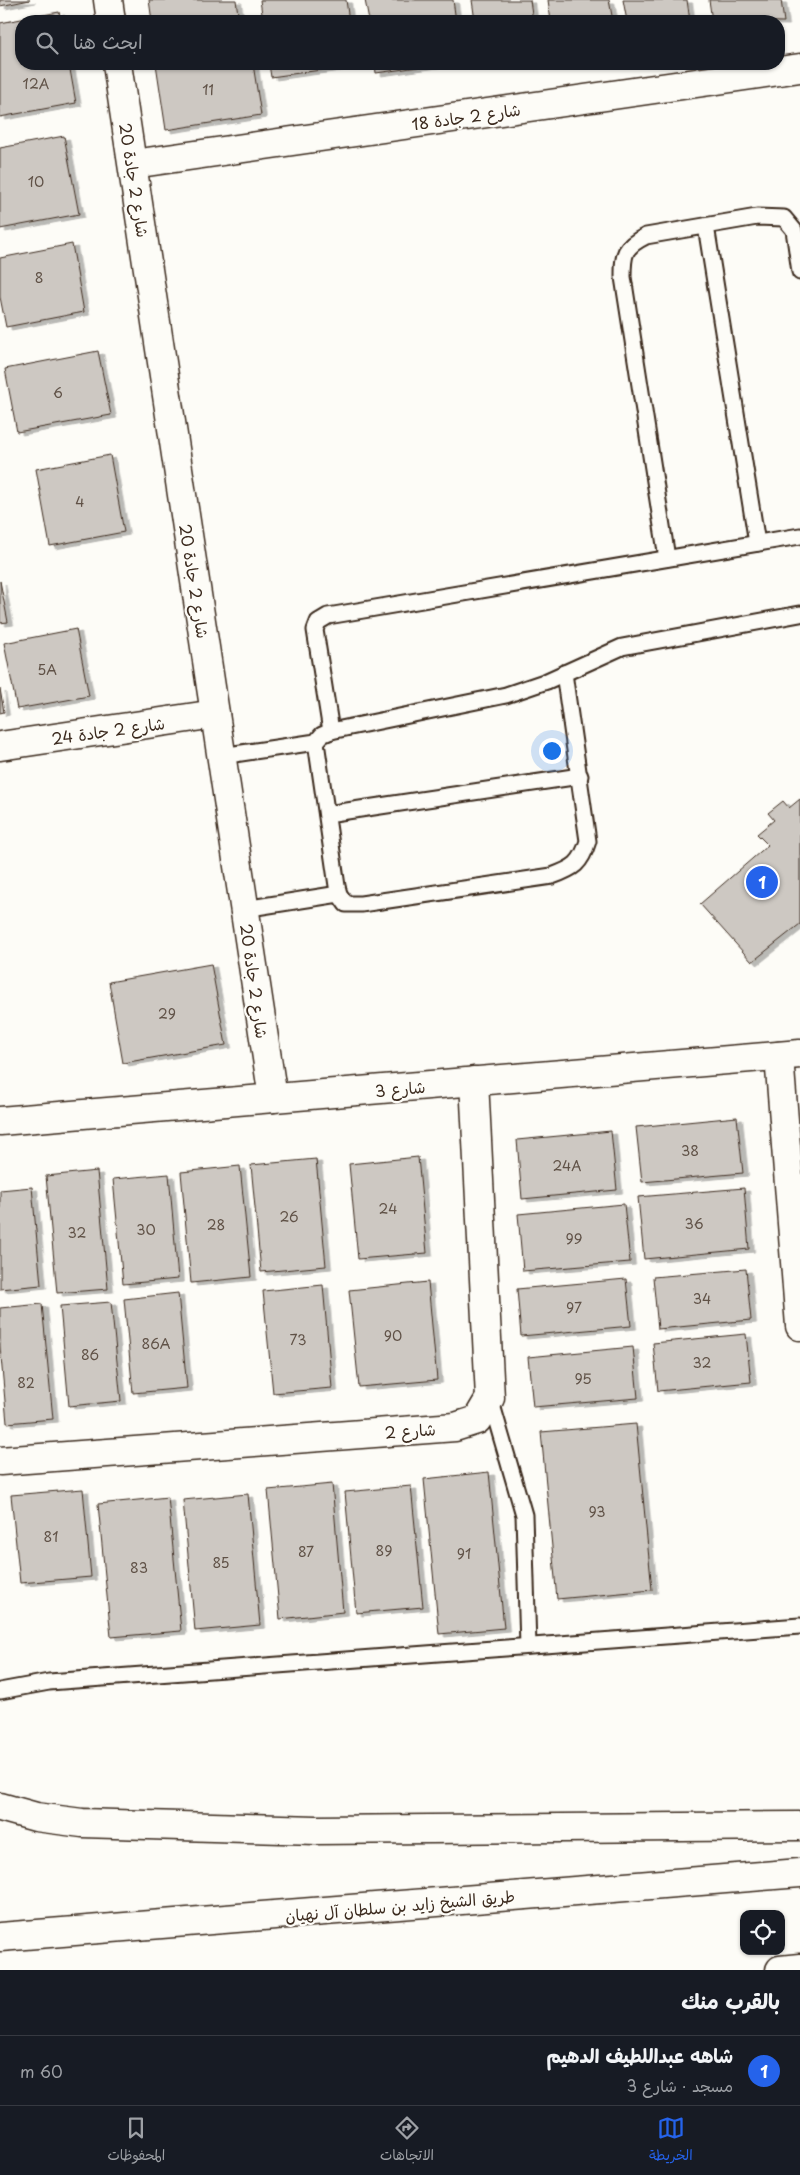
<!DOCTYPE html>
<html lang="ar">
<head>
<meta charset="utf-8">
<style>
  :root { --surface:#171b24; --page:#242831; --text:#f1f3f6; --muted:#9ea1a6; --line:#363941; --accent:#2563eb }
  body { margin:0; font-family:"Playpen Sans","Playpen Sans Arabic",sans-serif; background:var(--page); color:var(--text); direction:rtl }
  .controls { position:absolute; right:15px; bottom:15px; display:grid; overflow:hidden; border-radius:10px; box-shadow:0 1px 4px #0004 }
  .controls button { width:45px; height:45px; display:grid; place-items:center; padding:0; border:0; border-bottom:1px solid var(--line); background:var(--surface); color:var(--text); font:25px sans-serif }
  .you { position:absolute; left:551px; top:750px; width:18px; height:18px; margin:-12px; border:4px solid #fff; border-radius:50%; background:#1a73e8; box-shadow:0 0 0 8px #1a73e833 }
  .badge { display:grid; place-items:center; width:32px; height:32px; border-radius:50%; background:var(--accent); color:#fff; font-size:16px; font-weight:700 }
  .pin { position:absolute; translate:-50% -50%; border:2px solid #fff; box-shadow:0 1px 5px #0006 }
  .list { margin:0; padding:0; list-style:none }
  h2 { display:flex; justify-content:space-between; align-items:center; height:65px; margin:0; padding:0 20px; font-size:21px }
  h2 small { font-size:16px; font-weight:400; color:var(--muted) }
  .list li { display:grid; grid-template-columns:32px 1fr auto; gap:15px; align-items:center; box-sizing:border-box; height:70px; padding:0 20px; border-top:1px solid var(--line) }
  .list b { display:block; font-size:19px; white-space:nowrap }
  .list p { margin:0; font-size:16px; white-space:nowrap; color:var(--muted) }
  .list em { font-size:16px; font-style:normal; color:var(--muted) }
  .icon { flex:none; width:28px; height:28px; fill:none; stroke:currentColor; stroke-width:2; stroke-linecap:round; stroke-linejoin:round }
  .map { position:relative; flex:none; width:800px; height:1970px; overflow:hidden; direction:ltr }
  .search { position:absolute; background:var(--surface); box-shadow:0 1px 4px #0004; left:15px; right:15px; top:15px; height:55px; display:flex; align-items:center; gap:12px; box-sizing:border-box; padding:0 18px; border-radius:20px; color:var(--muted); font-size:19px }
  .sheet { height:135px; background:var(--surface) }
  nav { display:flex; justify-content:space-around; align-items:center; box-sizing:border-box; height:70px; border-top:1px solid var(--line); background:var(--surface); font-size:14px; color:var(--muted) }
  nav a { display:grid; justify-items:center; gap:2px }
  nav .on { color:var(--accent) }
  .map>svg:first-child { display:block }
  .building { fill:#cdc8c2; stroke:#3b2a1e; filter:url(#shadow) }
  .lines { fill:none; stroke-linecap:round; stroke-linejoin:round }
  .service-casing { stroke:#3b2a1e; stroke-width:19 }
  .minor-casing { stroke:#3b2a1e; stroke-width:31 }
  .motorway-casing { stroke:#3b2a1e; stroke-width:31 }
  .service { stroke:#fdfcf7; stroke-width:15 }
  .minor { stroke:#fdfcf7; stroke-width:28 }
  .motorway { stroke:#fdfcf7; stroke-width:28 }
  .labels { text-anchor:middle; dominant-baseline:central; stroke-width:4.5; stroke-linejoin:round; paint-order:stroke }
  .number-label { font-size:14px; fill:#605247 }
  .street-label { font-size:16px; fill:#3b2a1e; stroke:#fdfcf7 }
</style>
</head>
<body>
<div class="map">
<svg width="800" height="1970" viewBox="0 0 800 1970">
  <defs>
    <filter id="shadow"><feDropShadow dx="5.5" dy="3" stdDeviation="0" flood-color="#0004"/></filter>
  </defs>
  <rect width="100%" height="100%" fill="#fdfcf7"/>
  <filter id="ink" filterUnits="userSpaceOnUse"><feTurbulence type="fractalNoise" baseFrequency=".02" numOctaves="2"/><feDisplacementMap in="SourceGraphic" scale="10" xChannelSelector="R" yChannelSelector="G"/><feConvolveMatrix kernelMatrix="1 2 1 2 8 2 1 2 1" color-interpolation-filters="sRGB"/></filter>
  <g filter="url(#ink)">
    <!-- building -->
    <g class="building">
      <path d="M0 0H30L0 6Z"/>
      <path d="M149 0H236L239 21H152Z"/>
      <path d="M260 0H346L349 21H263Z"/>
      <path d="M365 0H453L456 21H369Z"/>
      <path d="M472 0H530L533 21H475Z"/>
      <path d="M548 0H609L613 21H551Z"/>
      <path d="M623 0H687L690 21H627Z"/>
      <path d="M709 0H781L784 22 712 21Z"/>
      <path d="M59 12 61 21H21V64H69L76 103 0 117V23Z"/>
      <path d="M156 64H253L261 115 166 130Z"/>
      <path d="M269 64H356V65L271 77Z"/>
      <path d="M375 64H439L376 73Z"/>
      <path d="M481 64H506L482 67Z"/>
      <path d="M64 136 79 214 0 229V148Z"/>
      <path d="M72 244 84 312 6 327 0 297V258Z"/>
      <path d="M98 351 111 415 17 432 5 369Z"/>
      <path d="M110 455 124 532 50 546 36 469Z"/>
      <path d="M0 581 8 622 0 623Z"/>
      <path d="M76 629 89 696 17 709 4 643Z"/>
      <path d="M0 689 4 712 0 713Z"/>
      <path d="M800 799V924L752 962 700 904 768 845 757 834 774 820 768 813 783 801 789 808Z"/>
      <path d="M211 964 226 1045 123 1063 109 982Z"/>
      <path d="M737 1117 743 1173 642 1182 636 1127Z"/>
      <path d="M611 1131 617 1190 522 1199 517 1140Z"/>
      <path d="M418 1157 427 1253 358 1259 349 1164Z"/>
      <path d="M316 1159 326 1266 261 1272 251 1165Z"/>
      <path d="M240 1166 251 1277 191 1283 181 1172Z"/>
      <path d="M97 1171 108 1289 57 1293 46 1176Z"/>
      <path d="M169 1174 178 1279 123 1284 113 1179Z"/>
      <path d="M32 1187 41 1285 0 1289V1190Z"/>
      <path d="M744 1188 749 1249 644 1259 638 1197Z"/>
      <path d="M624 1204 630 1262 523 1271 518 1214Z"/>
      <path d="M746 1269 751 1320 658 1329 653 1277Z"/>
      <path d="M626 1279 631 1326 521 1336 517 1289Z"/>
      <path d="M428 1282 437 1380 359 1387 349 1290Z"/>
      <path d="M323 1285 332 1388 273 1393 263 1291Z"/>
      <path d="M178 1293 187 1388 133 1393 124 1299Z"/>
      <path d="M111 1302 121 1401 69 1406 60 1306Z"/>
      <path d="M42 1304 53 1419 7 1423 0 1346V1308Z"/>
      <path d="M746 1334 751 1382 658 1391 653 1343Z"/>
      <path d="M633 1347 638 1398 533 1407 528 1357Z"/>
      <path d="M636 1424 652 1590 557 1599 541 1432Z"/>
      <path d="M489 1472 504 1628 439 1634 424 1479Z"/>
      <path d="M332 1484 343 1612 280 1619 268 1490Z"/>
      <path d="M411 1486 423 1607 356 1613 345 1492Z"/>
      <path d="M83 1489 91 1577 20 1583 11 1495Z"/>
      <path d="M248 1494 260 1625 195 1631 183 1500Z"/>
      <path d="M168 1497 181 1631 111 1637 98 1504Z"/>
    </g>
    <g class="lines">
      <!-- service casing -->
      <g class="service-casing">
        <g id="service">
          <path d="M706 226 757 543"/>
          <path d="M667 558 623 277C623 253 624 247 646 236L757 217 784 218 794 230 800 272"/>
          <path d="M331 731 315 630 318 622 328 616 800 536"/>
          <path d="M316 742 337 886 339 894 346 904H361L552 876C574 868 581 864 588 841L564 673"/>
          <path d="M221 756 316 742 322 735 331 731 506 695 547 681 622 647 800 614"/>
          <path d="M327 814 580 776"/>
          <path d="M244 909 339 894"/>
          <path d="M490 1398 524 1515 528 1646"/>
          <path d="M0 1691 49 1682 800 1626"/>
        </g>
      </g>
      <!-- minor casing -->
      <g class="minor-casing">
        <g id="minor">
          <path d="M108 0 111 21"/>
          <path d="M117 64 273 1098"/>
          <path d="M133 164 800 68"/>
          <path d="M0 746 215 714"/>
          <path d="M779 1056 800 1326"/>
          <path d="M0 1121 800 1054"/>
          <path d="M0 1461 455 1427 477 1420 490 1398 474 1081"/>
        </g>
      </g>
      <!-- motorway casing -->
      <g class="motorway-casing">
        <g id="motorway">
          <path d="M0 1807 36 1817 82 1823 316 1830 800 1826"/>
          <path d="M0 1937 800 1873"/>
          <path d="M780 1970 800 1968"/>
        </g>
      </g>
      <!-- service -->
      <use href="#service" class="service"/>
      <!-- minor -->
      <use href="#minor" class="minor"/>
      <!-- motorway -->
      <use href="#motorway" class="motorway"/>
    </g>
  </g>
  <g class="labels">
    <!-- number labels -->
    <g class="number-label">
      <text x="36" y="83">12A</text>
      <text x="208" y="89">11</text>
      <text x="36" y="181">10</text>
      <text x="39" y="277">8</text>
      <text x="58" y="392">6</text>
      <text x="80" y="501">4</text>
      <text x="47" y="669">5A</text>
      <text x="167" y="1013">29</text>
      <text x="690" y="1150">38</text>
      <text x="567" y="1165">24A</text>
      <text x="388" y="1208">24</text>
      <text x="289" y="1216">26</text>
      <text x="694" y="1223">36</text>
      <text x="216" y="1224">28</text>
      <text x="146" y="1229">30</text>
      <text x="77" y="1232">32</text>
      <text x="574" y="1238">99</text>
      <text x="702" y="1298">34</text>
      <text x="574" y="1307">97</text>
      <text x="393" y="1335">90</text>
      <text x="298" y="1339">73</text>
      <text x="156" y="1343">86A</text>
      <text x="90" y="1354">86</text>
      <text x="702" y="1362">32</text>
      <text x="583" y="1378">95</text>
      <text x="26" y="1382">82</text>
      <text x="597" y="1511">93</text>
      <text x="51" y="1536">81</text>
      <text x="384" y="1550">89</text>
      <text x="306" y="1551">87</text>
      <text x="464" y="1553">91</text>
      <text x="221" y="1562">85</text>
      <text x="139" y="1567">83</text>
    </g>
    <!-- street labels -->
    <g class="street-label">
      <text transform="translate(466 116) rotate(-8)">شارع 2 جادة 18</text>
      <text transform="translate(135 180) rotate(81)">شارع 2 جادة 20</text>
      <text transform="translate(195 581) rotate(81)">شارع 2 جادة 20</text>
      <text transform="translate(108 730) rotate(-8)">شارع 2 جادة 24</text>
      <text transform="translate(255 981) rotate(82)">شارع 2 جادة 20</text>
      <text transform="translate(400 1088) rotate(-5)">شارع 3</text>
      <text transform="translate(410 1430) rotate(-4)">شارع 2</text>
      <text transform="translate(400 1905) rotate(-5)">طريق الشيخ زايد بن سلطان آل نهيان</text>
    </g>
  </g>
</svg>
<div class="controls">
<button><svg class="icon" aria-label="locate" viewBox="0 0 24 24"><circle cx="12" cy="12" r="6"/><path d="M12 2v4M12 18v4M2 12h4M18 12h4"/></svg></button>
</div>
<div class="you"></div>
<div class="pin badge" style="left:762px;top:882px">1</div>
<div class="search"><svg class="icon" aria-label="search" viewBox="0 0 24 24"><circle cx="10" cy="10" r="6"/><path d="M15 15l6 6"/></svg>ابحث هنا</div>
</div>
<section class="sheet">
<h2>بالقرب منك<small></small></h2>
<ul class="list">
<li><span class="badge">1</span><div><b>شاهه عبداللطيف الدهيم</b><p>مسجد · شارع 3</p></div><em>60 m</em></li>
</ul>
</section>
<nav>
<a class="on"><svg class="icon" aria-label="map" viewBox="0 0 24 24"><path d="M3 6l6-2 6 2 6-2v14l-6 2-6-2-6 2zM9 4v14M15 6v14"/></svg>الخريطة</a>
<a><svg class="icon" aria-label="directions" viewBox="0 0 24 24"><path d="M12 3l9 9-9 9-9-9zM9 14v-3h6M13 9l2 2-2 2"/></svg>الاتجاهات</a>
<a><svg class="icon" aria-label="saved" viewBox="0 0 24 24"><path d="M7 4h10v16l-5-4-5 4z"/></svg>المحفوظات</a>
</nav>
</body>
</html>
